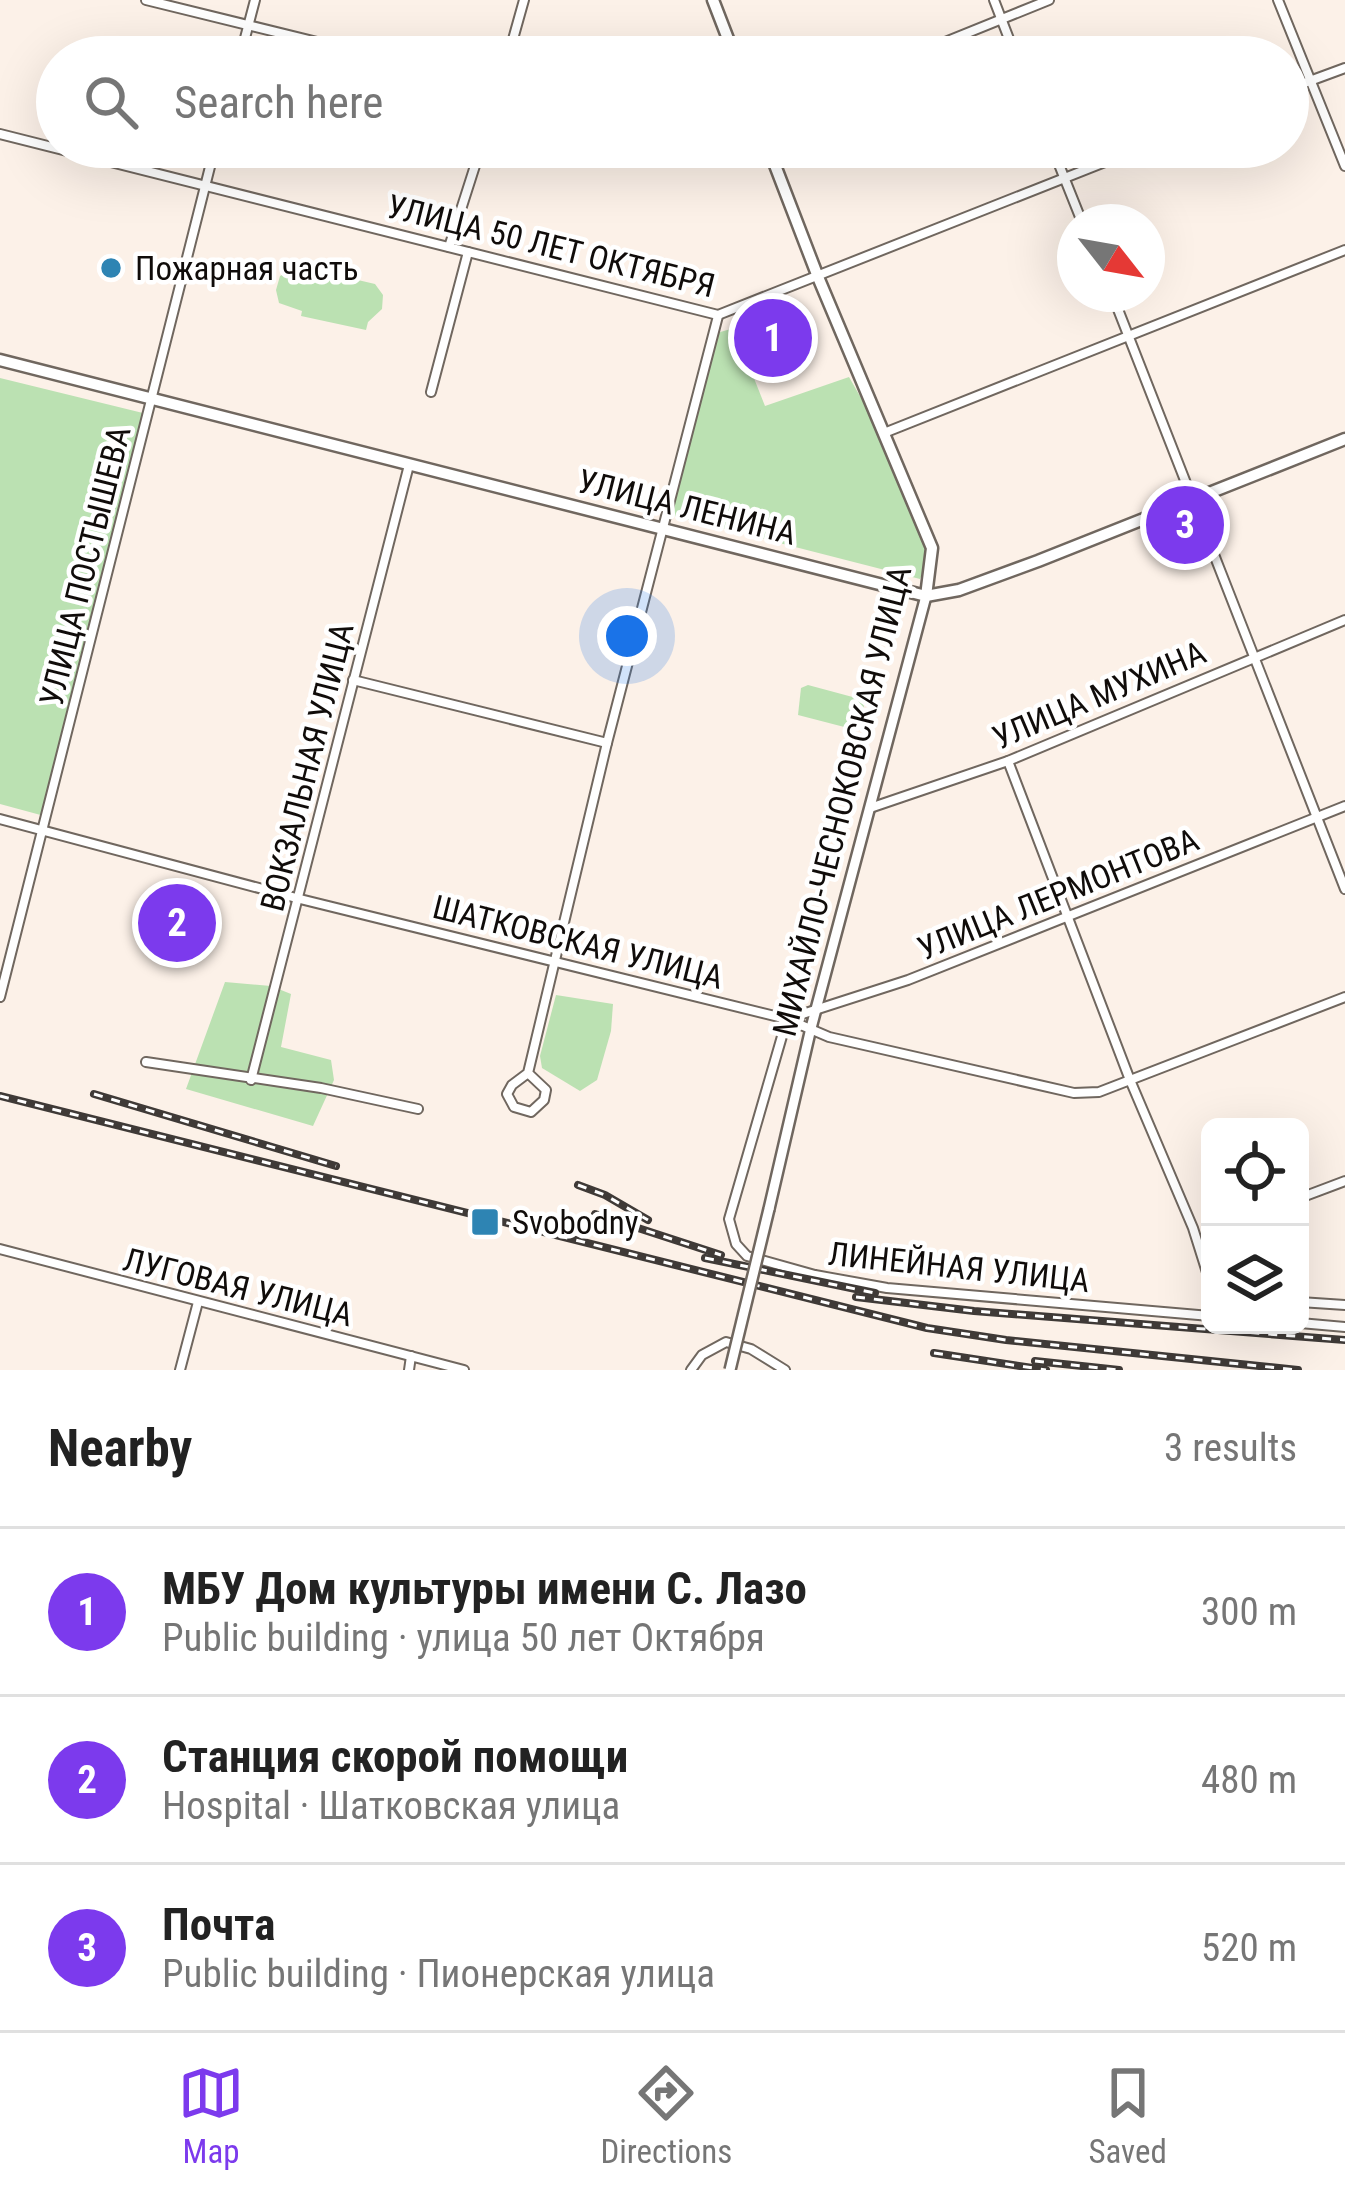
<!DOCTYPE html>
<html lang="en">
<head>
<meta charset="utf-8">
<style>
  :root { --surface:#fff; --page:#f2f2f2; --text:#222; --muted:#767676; --line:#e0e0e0; --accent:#7c3aed }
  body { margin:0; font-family:"Roboto Condensed",sans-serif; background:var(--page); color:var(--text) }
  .controls { position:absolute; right:36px; bottom:36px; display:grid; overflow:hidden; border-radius:18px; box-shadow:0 12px 48px #0002 }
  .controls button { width:108px; height:108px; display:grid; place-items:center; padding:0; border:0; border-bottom:3px solid var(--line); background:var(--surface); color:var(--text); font:60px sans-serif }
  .compass { position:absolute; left:1057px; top:204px; width:108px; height:108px; border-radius:50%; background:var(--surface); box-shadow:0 12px 48px #0002; rotate:121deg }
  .you { position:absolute; left:627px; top:636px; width:42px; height:42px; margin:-30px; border:9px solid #fff; border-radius:50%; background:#1a73e8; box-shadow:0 0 0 18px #1a73e833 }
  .badge { display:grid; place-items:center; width:78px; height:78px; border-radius:50%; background:var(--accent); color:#fff; font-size:39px; font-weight:700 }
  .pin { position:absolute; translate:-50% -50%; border:6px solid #fff; box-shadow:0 3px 12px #0006 }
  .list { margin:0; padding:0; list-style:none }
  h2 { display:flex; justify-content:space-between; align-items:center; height:156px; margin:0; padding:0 48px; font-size:51px }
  h2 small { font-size:39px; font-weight:400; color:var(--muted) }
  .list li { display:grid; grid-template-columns:78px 1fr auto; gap:36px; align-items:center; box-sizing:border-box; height:168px; padding:0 48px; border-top:3px solid var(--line) }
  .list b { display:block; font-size:45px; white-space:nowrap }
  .list p { margin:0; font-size:39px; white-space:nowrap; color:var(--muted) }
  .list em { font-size:39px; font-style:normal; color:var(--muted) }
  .icon { flex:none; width:66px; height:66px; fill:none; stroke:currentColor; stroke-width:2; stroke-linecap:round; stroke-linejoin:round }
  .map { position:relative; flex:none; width:1345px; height:1370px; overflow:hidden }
  .search { position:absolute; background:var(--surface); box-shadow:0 12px 48px #0002; left:36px; right:36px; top:36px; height:132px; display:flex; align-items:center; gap:30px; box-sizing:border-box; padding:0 42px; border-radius:66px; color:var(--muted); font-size:45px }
  .sheet { height:660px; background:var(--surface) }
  nav { display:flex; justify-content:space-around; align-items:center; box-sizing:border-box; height:168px; border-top:3px solid var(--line); background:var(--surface); font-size:33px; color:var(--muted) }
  nav a { display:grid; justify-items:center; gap:6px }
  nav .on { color:var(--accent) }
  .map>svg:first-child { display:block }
  .green { fill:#bbe1b2 }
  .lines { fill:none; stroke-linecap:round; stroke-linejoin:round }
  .minor-casing { stroke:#70675f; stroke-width:12 }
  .tertiary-casing { stroke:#70675f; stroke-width:14 }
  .secondary-casing { stroke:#70675f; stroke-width:15 }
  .minor { stroke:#fff; stroke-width:8 }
  .tertiary { stroke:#fff; stroke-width:9 }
  .secondary { stroke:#fff; stroke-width:10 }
  .rail-casing { stroke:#3f3a37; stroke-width:8 }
  .rail { stroke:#fff; stroke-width:3; stroke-dasharray:9; stroke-linecap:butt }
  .tertiary-bridge-casing { stroke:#70675f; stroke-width:14; stroke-linecap:butt }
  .tertiary-bridge { stroke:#fff; stroke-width:9 }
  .poi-dot { fill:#2e84b3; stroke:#fff; stroke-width:4.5 }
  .labels { text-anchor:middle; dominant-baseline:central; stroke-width:9; stroke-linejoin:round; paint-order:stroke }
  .street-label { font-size:33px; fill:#100c0a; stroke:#fff }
  .poi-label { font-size:33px; fill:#100c0a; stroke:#fff; text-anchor:start }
</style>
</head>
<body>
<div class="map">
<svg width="1345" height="1370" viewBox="0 0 1345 1370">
  <rect width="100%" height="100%" fill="#fcf1e8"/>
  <!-- green -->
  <g class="green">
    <path d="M298 266 375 284 383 295 382 309 368 322 366 330 301 316 302 311 279 303 276 290 280 276Z"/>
    <path d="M734 328 765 406 849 377 888 445 932 548 920 579 666 514 717 333Z"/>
    <path d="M0 378 147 414 48 817 0 804Z"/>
    <path d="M808 685 860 699 864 706 859 724 852 729 798 715 801 688Z"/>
    <path d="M225 982 271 986 291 994 281 1047 331 1060 334 1080 313 1126 186 1089Z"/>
    <path d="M556 995 613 1004 611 1031 597 1080 580 1091 542 1068 540 1056Z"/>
  </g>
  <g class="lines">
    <!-- minor casing -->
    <g class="minor-casing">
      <g id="minor">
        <path d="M146 0 378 57"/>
        <path d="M994 0 1016 57"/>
        <path d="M1278 0 1345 166"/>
        <path d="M240 57 255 0"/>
        <path d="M508 57 524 0"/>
        <path d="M908 57 1049 0"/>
        <path d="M1288 89 1345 68"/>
        <path d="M0 134 718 315 1143 147"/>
        <path d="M749 147 770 152"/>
        <path d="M1052 147 1082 222"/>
        <path d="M449 247 481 147"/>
        <path d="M1112 294 1345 889"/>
        <path d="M431 392 468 252"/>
        <path d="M884 433 1345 250"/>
        <path d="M353 680 607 743"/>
        <path d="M1008 761 1130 1080 1193 1228 1210 1282"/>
        <path d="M870 808 1008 761 1345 620"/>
        <path d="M0 819 300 899 787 1019 829 1037 1074 1093 1099 1092 1345 997"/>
        <path d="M0 997 215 147"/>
        <path d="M146 1062 321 1088 418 1109"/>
        <path d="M528 1073 546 1090 544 1100 531 1112 514 1107 507 1094 512 1085 528 1073 607 743 718 316"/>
        <path d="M251 1080 409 465"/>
        <path d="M1300 1198 1345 1181"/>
        <path d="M0 1249 464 1370"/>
        <path d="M1300 1302 1345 1305"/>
        <path d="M1210 1316 887 1288 815 1275 747 1256 736 1244 729 1219 787 1019 908 980 1345 806"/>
        <path d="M1300 1323 1345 1327"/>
        <path d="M180 1370 198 1302"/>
        <path d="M409 1370 411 1356"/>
        <path d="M691 1370 702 1355 726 1342 751 1349 785 1370"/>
      </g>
    </g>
    <!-- tertiary casing -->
    <g class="tertiary-casing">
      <path id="tertiary" d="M769 1209 811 1028 926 596"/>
    </g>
    <!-- secondary casing -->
    <g class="secondary-casing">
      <g id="secondary">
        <path d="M713 0 735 57"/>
        <path d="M768 147 818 277 932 548 926 596"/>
        <path d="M0 360 926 596 959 590 1038 561 1345 439"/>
      </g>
    </g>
    <!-- minor -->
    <use href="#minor" class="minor"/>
    <!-- tertiary -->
    <use href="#tertiary" class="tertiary"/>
    <!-- secondary -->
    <use href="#secondary" class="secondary"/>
    <!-- rail casing -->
    <g class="rail-casing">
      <g id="rail">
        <path d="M94 1094 336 1166"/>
        <path d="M0 1096 927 1328 1006 1340 1298 1370"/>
        <path d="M578 1185 605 1195 648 1220"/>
        <path d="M595 1214 721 1255"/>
        <path d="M705 1258 875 1293"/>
        <path d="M856 1297 974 1311 1345 1340"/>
        <path d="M934 1353 1046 1370"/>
        <path d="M1035 1361 1119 1370"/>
      </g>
    </g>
    <!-- rail -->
    <use href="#rail" class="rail"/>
    <!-- tertiary-bridge casing -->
    <g class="tertiary-bridge-casing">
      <path id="tertiary-bridge" d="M730 1370 769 1209"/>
    </g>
    <!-- tertiary-bridge -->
    <use href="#tertiary-bridge" class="tertiary-bridge"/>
  </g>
  <!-- markers -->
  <g class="poi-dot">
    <circle cx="111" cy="268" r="12"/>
    <rect x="470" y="1207" width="30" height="30" rx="6"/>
  </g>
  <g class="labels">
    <!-- street labels -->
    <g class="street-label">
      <text transform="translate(551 246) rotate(14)">УЛИЦА 50 ЛЕТ ОКТЯБРЯ</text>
      <text transform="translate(687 507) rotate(14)">УЛИЦА ЛЕНИНА</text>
      <text transform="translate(85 566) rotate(-76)">УЛИЦА ПОСТЫШЕВА</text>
      <text transform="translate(1099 695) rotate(-23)">УЛИЦА МУХИНА</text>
      <text transform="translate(307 767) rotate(-76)">ВОКЗАЛЬНАЯ УЛИЦА</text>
      <text transform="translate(842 801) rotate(-76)">МИХАЙЛО-ЧЕСНОКОВСКАЯ УЛИЦА</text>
      <text transform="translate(1058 894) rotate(-22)">УЛИЦА ЛЕРМОНТОВА</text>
      <text transform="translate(578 942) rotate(14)">ШАТКОВСКАЯ УЛИЦА</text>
      <text transform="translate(959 1267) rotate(6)">ЛИНЕЙНАЯ УЛИЦА</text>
      <text transform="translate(238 1287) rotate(14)">ЛУГОВАЯ УЛИЦА</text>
    </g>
    <!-- poi labels -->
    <g class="poi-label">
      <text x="135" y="268">Пожарная часть</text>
      <text x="512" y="1222">Svobodny</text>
    </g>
  </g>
</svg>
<div class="controls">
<button><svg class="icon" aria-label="locate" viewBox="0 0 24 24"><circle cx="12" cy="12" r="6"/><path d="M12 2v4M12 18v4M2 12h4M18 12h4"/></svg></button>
<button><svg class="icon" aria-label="layers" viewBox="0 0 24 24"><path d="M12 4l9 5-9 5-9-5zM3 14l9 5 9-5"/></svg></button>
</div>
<svg class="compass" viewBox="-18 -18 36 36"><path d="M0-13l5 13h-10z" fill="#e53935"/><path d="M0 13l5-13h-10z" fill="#767676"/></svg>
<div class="you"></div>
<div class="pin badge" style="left:773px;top:338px">1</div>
<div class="pin badge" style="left:177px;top:923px">2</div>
<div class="pin badge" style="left:1185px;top:525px">3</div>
<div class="search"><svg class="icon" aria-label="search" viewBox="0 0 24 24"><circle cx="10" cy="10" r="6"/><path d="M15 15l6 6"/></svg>Search here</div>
</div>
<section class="sheet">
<h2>Nearby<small>3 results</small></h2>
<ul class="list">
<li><span class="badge">1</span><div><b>МБУ Дом культуры имени С. Лазо</b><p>Public building · улица 50 лет Октября</p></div><em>300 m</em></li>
<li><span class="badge">2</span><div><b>Станция скорой помощи</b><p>Hospital · Шатковская улица</p></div><em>480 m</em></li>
<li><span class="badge">3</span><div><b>Почта</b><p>Public building · Пионерская улица</p></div><em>520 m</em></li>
</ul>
</section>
<nav>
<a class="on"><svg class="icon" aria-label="map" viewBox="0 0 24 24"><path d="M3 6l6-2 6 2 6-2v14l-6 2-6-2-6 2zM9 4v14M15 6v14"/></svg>Map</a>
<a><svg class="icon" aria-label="directions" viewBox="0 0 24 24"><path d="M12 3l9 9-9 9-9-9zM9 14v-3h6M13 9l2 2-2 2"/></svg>Directions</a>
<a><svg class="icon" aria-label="saved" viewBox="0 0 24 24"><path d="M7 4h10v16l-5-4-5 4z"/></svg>Saved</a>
</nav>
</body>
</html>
